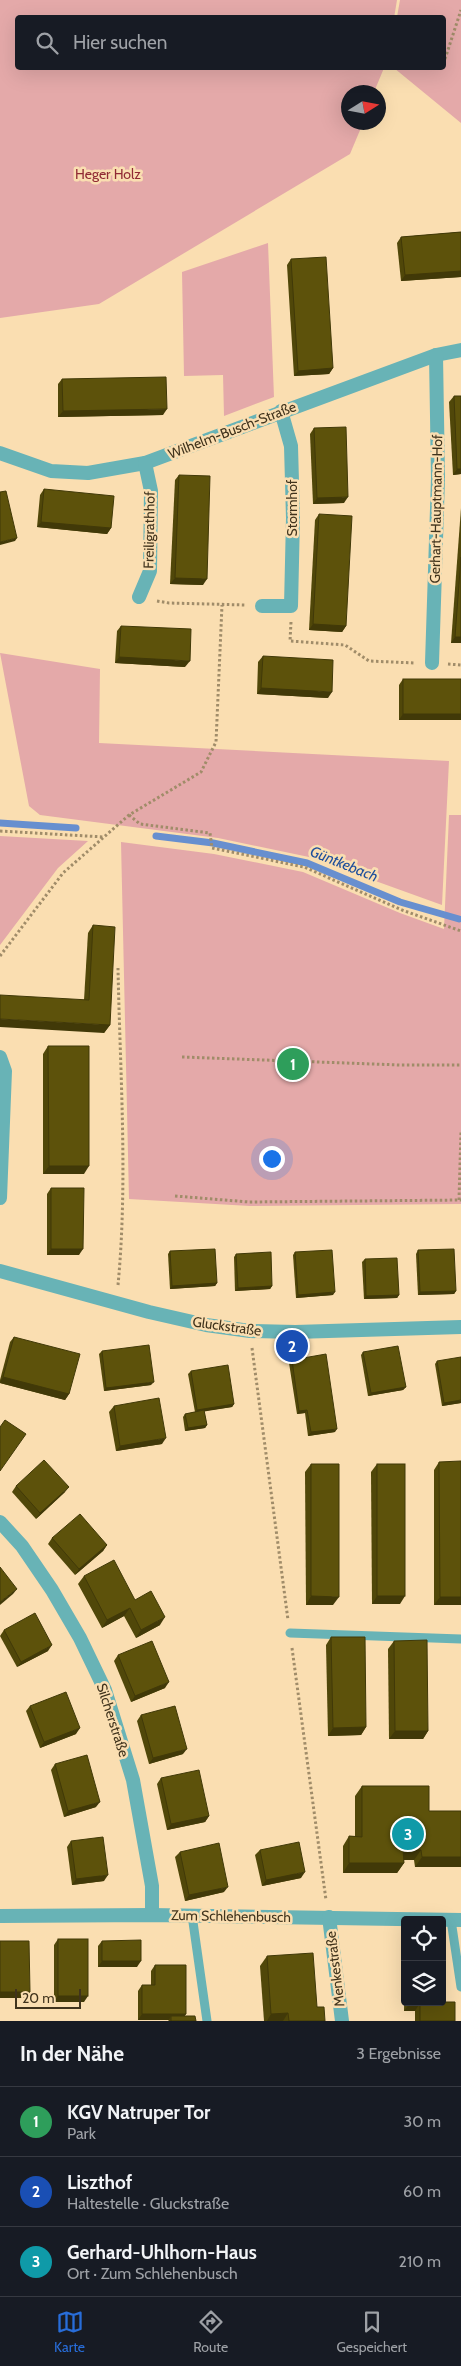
<!DOCTYPE html>
<html lang="de">
<head>
<meta charset="utf-8">
<style>
  :root { --surface:#171b24; --page:#20242c; --text:#f1f3f6; --muted:#9ea1a6; --line:#363941; --accent:#286dd9 }
  body { margin:0; font-family:Cabin,sans-serif; background:var(--page); color:var(--text) }
  .controls { position:absolute; right:15px; bottom:15px; display:grid; overflow:hidden; border-radius:5px; box-shadow:0 5px 20px #0002 }
  .controls button { width:45px; height:45px; display:grid; place-items:center; padding:0; border:0; border-bottom:1px solid var(--line); background:var(--surface); color:var(--text); font:25px sans-serif }
  .compass { position:absolute; left:341px; top:85px; width:45px; height:45px; border-radius:50%; background:var(--surface); box-shadow:0 5px 20px #0002; rotate:79deg }
  .scale { position:absolute; left:15px; bottom:12px; width:66px; box-sizing:border-box; padding-left:5px; border:2px solid #40331c; border-top:0; font-size:14px; line-height:18px; white-space:nowrap; color:#40331c; -webkit-text-stroke:4px #fadeb1; paint-order:stroke }
  .you { position:absolute; left:271px; top:1158px; width:18px; height:18px; margin:-12px; border:4px solid #fff; border-radius:50%; background:#1a73e8; box-shadow:0 0 0 8px #1a73e833 }
  .badge { display:grid; place-items:center; width:32px; height:32px; border-radius:50%; background:var(--accent); color:#fff; font-size:16px; font-weight:700 }
  .pin { position:absolute; translate:-50% -50%; border:2px solid #fff; box-shadow:0 1px 5px #0006 }
  .list { margin:0; padding:0; list-style:none }
  h2 { display:flex; justify-content:space-between; align-items:center; height:65px; margin:0; padding:0 20px; font-size:21px }
  h2 small { font-size:16px; font-weight:400; color:var(--muted) }
  .list li { display:grid; grid-template-columns:32px 1fr auto; gap:15px; align-items:center; box-sizing:border-box; height:70px; padding:0 20px; border-top:1px solid var(--line) }
  .list b { display:block; font-size:19px; white-space:nowrap }
  .list p { margin:0; font-size:16px; white-space:nowrap; color:var(--muted) }
  .list em { font-size:16px; font-style:normal; color:var(--muted) }
  .icon { flex:none; width:28px; height:28px; fill:none; stroke:currentColor; stroke-width:2; stroke-linecap:round; stroke-linejoin:round }
  .map { position:relative; flex:none; width:461px; height:2021px; overflow:hidden }
  .search { position:absolute; background:var(--surface); box-shadow:0 5px 20px #0002; left:15px; right:15px; top:15px; height:55px; display:flex; align-items:center; gap:12px; box-sizing:border-box; padding:0 18px; border-radius:5px; color:var(--muted); font-size:19px }
  .sheet { height:275px; background:var(--surface) }
  nav { display:flex; justify-content:space-around; align-items:center; box-sizing:border-box; height:70px; border-top:1px solid var(--line); background:var(--surface); font-size:14px; color:var(--muted) }
  nav a { display:grid; justify-items:center; gap:2px }
  nav .on { color:var(--accent) }
  .map>svg:first-child { display:block }
  .green { fill:#e4a9a9 }
  .lines { fill:none; stroke-linecap:round; stroke-linejoin:round }
  .stream { stroke:#678fcf; stroke-width:7 }
  .path { stroke:#a08c69; stroke-width:3; stroke-dasharray:2.5 2.5; stroke-linecap:butt }
  .service { stroke:#68b3b6; stroke-width:9 }
  .minor { stroke:#68b3b6; stroke-width:14 }
  .wall { fill:#504709 }
  .shaded-wall { fill:#413908 }
  .building { fill:#5d520b; stroke:#413908 }
  .labels { text-anchor:middle; dominant-baseline:central; stroke-width:5; stroke-linejoin:round; paint-order:stroke }
  .park-label { font-size:14px; fill:#902a34; stroke:#fadeb1 }
  .street-label { font-size:14px; fill:#40331c; stroke:#fadeb1 }
  .water-label { font-size:15px; font-style:italic; fill:#1e4f9c; stroke:#fadeb1 }
</style>
</head>
<body>
<div class="map">
<svg width="461" height="2021" viewBox="0 0 461 2021">
  <rect width="100%" height="100%" fill="#fadeb1"/>
  <!-- green -->
  <g class="green">
    <path d="M0 0H397L394 18H18V68H384L374 92H348V122L363 123 350 154 99 304 0 318Z"/>
    <path d="M400 0H461V123L394 68H444V18L397 17Z"/>
    <path d="M268 243 274 397 224 416 223 375 184 376 182 272Z"/>
    <path d="M0 653 100 669 99 743 449 761 442 905 309 857 218 838 40 815 29 806Z"/>
    <path d="M449 815H461V1204L250 1206 129 1199 121 842 214 854 303 872 400 913 444 929Z"/>
    <path d="M0 836 88 841 58 868 0 945Z"/>
  </g>
  <g class="lines">
    <!-- stream -->
    <g class="stream">
      <path d="M0 823 76 828"/>
      <path d="M156 836 213 843 307 863 400 902 459 919"/>
    </g>
    <!-- path -->
    <g class="path">
      <path d="M445 59 461 10"/>
      <path d="M157 601 169 603 246 605"/>
      <path d="M291 622 290 641 345 645 369 661 415 663"/>
      <path d="M448 664 461 665"/>
      <path d="M129 815 140 824 210 833 212 848 304 867 402 910 461 931"/>
      <path d="M0 831 104 837"/>
      <path d="M0 956 63 873 129 815 201 772 216 742 222 605"/>
      <path d="M182 1057 400 1065H461"/>
      <path d="M175 1196 249 1202 461 1200"/>
      <path d="M459 1200 461 1131"/>
      <path d="M118 1285C128 1180 120 1073 118 968"/>
      <path d="M252 1348 288 1620"/>
      <path d="M292 1648 326 1900"/>
    </g>
    <!-- service -->
    <g class="service">
      <path d="M290 1633 461 1639"/>
      <path d="M192 1915 207 2021"/>
      <path d="M451 1920 461 1987"/>
    </g>
    <!-- minor -->
    <g class="minor">
      <path d="M0 453 51 471 88 473 145 463 436 355 461 350"/>
      <path d="M139 597 150 571 151 491 145 463"/>
      <path d="M262 606H291L293 518 291 446 281 411"/>
      <path d="M432 663 438 478 436 355"/>
      <path d="M0 1057 5 1071 0 1198"/>
      <path d="M0 1271 149 1312 206 1325 250 1331 295 1332 461 1327"/>
      <path d="M0 1522 22 1546 52 1590 80 1638 105 1690 133 1780 152 1886V1915"/>
      <path d="M0 1916 152 1915 461 1920"/>
      <path d="M329 1917 342 2021"/>
    </g>
  </g>
  <!-- wall -->
  <g class="wall">
    <path d="M461 232V277L401 281 397 243 401 237Z"/>
    <path d="M291 259 333 368 329 374 294 376 287 265Z"/>
    <path d="M62 379 163 415 58 417V384Z"/>
    <path d="M454 396H461V474L453 475 449 402Z"/>
    <path d="M314 428 344 503 313 504 310 434Z"/>
    <path d="M179 475 203 585 170 584 175 480Z"/>
    <path d="M44 489 111 528 107 534 37 527 40 495Z"/>
    <path d="M461 508V643H451Z"/>
    <path d="M319 514 346 626 342 632 309 630 315 520Z"/>
    <path d="M121 626 185 667 115 663 117 631Z"/>
    <path d="M263 656 328 698 257 694 258 662Z"/>
    <path d="M403 679H461V720H399V685Z"/>
    <path d="M93 925 110 1025 104 1033 84 1000 88 933Z"/>
    <path d="M48 1046 84 1174H43V1054Z"/>
    <path d="M51 1188 79 1255H47V1194Z"/>
    <path d="M418 1250 456 1291 454 1294 418 1295 416 1254Z"/>
    <path d="M170 1251 217 1283 215 1286 170 1289 168 1254Z"/>
    <path d="M295 1252 333 1295 296 1298 293 1255Z"/>
    <path d="M236 1254 272 1286 270 1289 235 1291 234 1257Z"/>
    <path d="M365 1259 399 1295 397 1298 364 1299 362 1262Z"/>
    <path d="M14 1337 69 1394 65 1400 0 1383V1380L10 1342Z"/>
    <path d="M102 1351 151 1385 104 1391 99 1354Z"/>
    <path d="M363 1352 406 1387 403 1390 368 1396 361 1355Z"/>
    <path d="M292 1360 335 1432 308 1436 305 1413 297 1414 289 1363Z"/>
    <path d="M437 1361 461 1403 442 1406 435 1364Z"/>
    <path d="M191 1371 234 1404 232 1407 204 1411 207 1425 205 1428 185 1431 183 1417 185 1414 195 1412 188 1374Z"/>
    <path d="M114 1406 162 1444 116 1451 109 1412Z"/>
    <path d="M439 1462 461 1605H434V1470Z"/>
    <path d="M311 1464 333 1605H306L305 1472Z"/>
    <path d="M377 1464 400 1604H372L371 1472Z"/>
    <path d="M16 1486 65 1492 36 1519 12 1492Z"/>
    <path d="M52 1538 107 1545 103 1551 75 1575 48 1544Z"/>
    <path d="M84 1576 135 1600 160 1625 136 1638 124 1616 102 1628 78 1584Z"/>
    <path d="M4 1630 48 1651 17 1667 0 1636Z"/>
    <path d="M331 1637 366 1727 361 1735 328 1736 326 1645Z"/>
    <path d="M394 1641 428 1731 423 1739H389L388 1649Z"/>
    <path d="M118 1655 165 1688 131 1702 114 1661Z"/>
    <path d="M30 1706 76 1734 40 1748 26 1711Z"/>
    <path d="M141 1715 183 1754 149 1764 137 1721Z"/>
    <path d="M55 1764 96 1807 64 1817 51 1770Z"/>
    <path d="M161 1778 209 1816 205 1822 167 1830 157 1784Z"/>
    <path d="M362 1786 429 1811H461V1867H415L414 1860H404V1863L397 1873H343V1846L349 1836H355V1796Z"/>
    <path d="M71 1841 104 1881 72 1885 67 1847Z"/>
    <path d="M260 1850 301 1878 262 1886 255 1855Z"/>
    <path d="M180 1852 224 1892 185 1901 175 1857Z"/>
    <path d="M58 1939 84 2002H54V1945Z"/>
    <path d="M102 1941 137 1967H98V1946Z"/>
    <path d="M267 1956 317 2007 325 2021H264L260 1966Z"/>
    <path d="M405 1958V2002H445L455 2021H415V2011H404Z"/>
    <path d="M155 1965 186 2014 184 2016 196 2021H168L169 2020H138V1991L142 1985H151V1971Z"/>
  </g>
  <!-- shaded-wall -->
  <g class="shaded-wall">
    <path d="M461 271V277L401 281 405 275Z"/>
    <path d="M333 368 329 374 294 376 298 371Z"/>
    <path d="M167 409 163 415 58 417 63 411Z"/>
    <path d="M457 469H461V474L453 475Z"/>
    <path d="M348 497 344 503 313 504 317 498Z"/>
    <path d="M41 522 111 528 107 534 37 527Z"/>
    <path d="M17 538 15 541 0 545V542Z"/>
    <path d="M175 578 207 579 203 585 170 584Z"/>
    <path d="M313 624 346 626 342 632 309 630Z"/>
    <path d="M455 637H461V643H451Z"/>
    <path d="M119 657 190 661 185 667 115 663Z"/>
    <path d="M261 688 332 692 328 698 257 694Z"/>
    <path d="M403 714H461V720H399Z"/>
    <path d="M0 1019 110 1025 104 1033 0 1027Z"/>
    <path d="M49 1166H89L84 1174H43Z"/>
    <path d="M51 1249H83L79 1255H47Z"/>
    <path d="M217 1283 215 1286 170 1289 172 1286Z"/>
    <path d="M272 1286 270 1289 235 1291 238 1288Z"/>
    <path d="M456 1291 454 1294 418 1295 420 1292Z"/>
    <path d="M335 1292 333 1295 296 1298 298 1295Z"/>
    <path d="M399 1295 397 1298 364 1299 366 1296Z"/>
    <path d="M3 1377 69 1394 65 1400 0 1383V1382Z"/>
    <path d="M154 1382 151 1385 104 1391 106 1388Z"/>
    <path d="M406 1387 403 1390 368 1396 371 1393Z"/>
    <path d="M461 1400V1403L442 1406 444 1403Z"/>
    <path d="M234 1404 232 1407 195 1413 197 1410Z"/>
    <path d="M307 1410 305 1413 297 1414 299 1411Z"/>
    <path d="M207 1425 205 1428 185 1431 188 1428Z"/>
    <path d="M337 1429 335 1432 308 1436 311 1432Z"/>
    <path d="M166 1438 162 1444 116 1451 120 1446Z"/>
    <path d="M69 1487 65 1492 36 1519 40 1513Z"/>
    <path d="M107 1545 103 1551 75 1575 79 1569Z"/>
    <path d="M17 1589 13 1594 0 1605V1602Z"/>
    <path d="M311 1596 339 1597 333 1605H306Z"/>
    <path d="M377 1596H405L400 1604H372Z"/>
    <path d="M440 1597H461V1605H434Z"/>
    <path d="M130 1608 124 1616 102 1628 107 1620Z"/>
    <path d="M165 1617 160 1625 136 1638 141 1630Z"/>
    <path d="M52 1645 48 1651 17 1667 21 1662Z"/>
    <path d="M169 1682 165 1688 131 1702 135 1696Z"/>
    <path d="M366 1727 361 1735 328 1736 333 1728Z"/>
    <path d="M80 1728 76 1734 40 1748 44 1742Z"/>
    <path d="M395 1731H428L423 1739H389Z"/>
    <path d="M187 1749 183 1754 149 1764 153 1758Z"/>
    <path d="M100 1802 96 1807 64 1817 68 1811Z"/>
    <path d="M209 1816 205 1822 167 1830 171 1824Z"/>
    <path d="M403 1850H421L414 1860H396Z"/>
    <path d="M422 1857H461V1867H415Z"/>
    <path d="M349 1863H404L397 1873H343Z"/>
    <path d="M305 1872 301 1878 262 1886 266 1880Z"/>
    <path d="M108 1875 104 1881 72 1885 76 1879Z"/>
    <path d="M228 1887 224 1892 185 1901 189 1895Z"/>
    <path d="M102 1961H141L137 1967H98Z"/>
    <path d="M0 1992H30L26 1998H0Z"/>
    <path d="M58 1996H88L84 2002H54Z"/>
    <path d="M410 2003H420L415 2011H404Z"/>
    <path d="M288 2013 283 2021H267L271 2014Z"/>
    <path d="M142 2014H186L182 2020 171 2016 169 2020H138Z"/>
  </g>
  <!-- building -->
  <g class="building">
    <path d="M461 232V271L405 275 401 237Z"/>
    <path d="M326 257 333 368 298 371 291 259Z"/>
    <path d="M166 377 167 409 63 411 62 379Z"/>
    <path d="M454 396H461V469H457Z"/>
    <path d="M346 427 348 497 317 498 314 428Z"/>
    <path d="M179 475 210 476 207 579 175 578Z"/>
    <path d="M44 489 114 496 111 528 41 522Z"/>
    <path d="M6 491 17 538 0 542V492Z"/>
    <path d="M319 514 352 516 346 626 313 624Z"/>
    <path d="M461 557V637H455Z"/>
    <path d="M121 626 191 629 190 661 119 657Z"/>
    <path d="M263 656 333 660 332 692 261 688Z"/>
    <rect x="403" y="679" width="58" height="35"/>
    <path d="M93 925 115 927 110 1025 0 1019V995L89 1000Z"/>
    <path d="M48 1046H89V1166H49Z"/>
    <path d="M51 1188H84L83 1249H51Z"/>
    <path d="M215 1249 217 1283 172 1286 170 1251Z"/>
    <path d="M454 1249 456 1291 420 1292 418 1250Z"/>
    <path d="M332 1250 335 1292 298 1295 295 1252Z"/>
    <path d="M271 1252 272 1286 238 1288 236 1254Z"/>
    <path d="M397 1258 399 1295 366 1296 365 1259Z"/>
    <path d="M14 1337 80 1354 69 1394 3 1377Z"/>
    <path d="M149 1345 154 1382 106 1388 102 1351Z"/>
    <path d="M398 1346 406 1387 371 1393 363 1352Z"/>
    <path d="M326 1354 337 1429 311 1432 307 1410 299 1411 292 1360Z"/>
    <path d="M461 1357V1400L444 1403 437 1361Z"/>
    <path d="M228 1365 234 1404 197 1410 191 1371Z"/>
    <path d="M159 1398 166 1438 120 1446 114 1406Z"/>
    <path d="M204 1410 207 1425 188 1428 185 1414Z"/>
    <path d="M5 1420 26 1434 0 1471V1427Z"/>
    <path d="M44 1460 69 1487 40 1513 16 1486Z"/>
    <path d="M461 1461V1597H440L439 1462Z"/>
    <path d="M311 1464H339V1597L311 1596Z"/>
    <rect x="377" y="1464" width="28" height="132"/>
    <path d="M80 1514 107 1545 79 1569 52 1538Z"/>
    <path d="M114 1560 135 1600 151 1591 165 1617 141 1630 130 1608 107 1620 84 1576Z"/>
    <path d="M0 1567 17 1589 0 1602Z"/>
    <path d="M35 1613 52 1645 21 1662 4 1630Z"/>
    <path d="M331 1637H365L366 1727 333 1728Z"/>
    <path d="M427 1640 428 1731H395L394 1641Z"/>
    <path d="M152 1641 169 1682 135 1696 118 1655Z"/>
    <path d="M66 1692 80 1728 44 1742 30 1706Z"/>
    <path d="M175 1706 187 1749 153 1758 141 1715Z"/>
    <path d="M87 1755 100 1802 68 1811 55 1764Z"/>
    <path d="M199 1770 209 1816 171 1824 161 1778Z"/>
    <path d="M362 1786H429V1811H461V1857H422L421 1850H403L404 1863H349V1836L362 1837Z"/>
    <path d="M103 1837 108 1875 76 1879 71 1841Z"/>
    <path d="M299 1842 305 1872 266 1880 260 1850Z"/>
    <path d="M219 1843 228 1887 189 1895 180 1852Z"/>
    <rect x="58" y="1939" width="30" height="57"/>
    <path d="M141 1940V1961H102V1941Z"/>
    <path d="M0 1941H29L30 1992H0Z"/>
    <path d="M442 1951H445V2002H455V2021H420V2003L410 2002H442Z"/>
    <path d="M313 1953 317 2007H324L325 2021H289L288 2013 271 2014 267 1956Z"/>
    <path d="M155 1965H186V2014H142V1985H155Z"/>
    <path d="M171 2016H195L196 2021H171Z"/>
  </g>
  <g class="labels">
    <!-- park labels -->
    <g class="park-label">
      <text x="108" y="174">Heger Holz</text>
    </g>
    <!-- street labels -->
    <g class="street-label">
      <text transform="translate(232 430) rotate(-21)">Wilhelm-Busch-Straße</text>
      <text transform="translate(292 508) rotate(-90)">Stormhof</text>
      <text transform="translate(436 509) rotate(-89)">Gerhart-Hauptmann-Hof</text>
      <text transform="translate(149 530) rotate(-89)">Freiligrathhof</text>
      <text transform="translate(227 1326) rotate(8)">Gluckstraße</text>
      <text transform="translate(113 1720) rotate(72)">Silcherstraße</text>
      <text transform="translate(231 1916) rotate(1)">Zum Schlehenbusch</text>
      <text transform="translate(335 1969) rotate(-97)">Menkestraße</text>
    </g>
    <!-- water labels -->
    <g class="water-label">
      <text transform="translate(344 864) rotate(22)">Güntkebach</text>
    </g>
  </g>
</svg>
<div class="controls">
<button><svg class="icon" aria-label="locate" viewBox="0 0 24 24"><circle cx="12" cy="12" r="6"/><path d="M12 2v4M12 18v4M2 12h4M18 12h4"/></svg></button>
<button><svg class="icon" aria-label="layers" viewBox="0 0 24 24"><path d="M12 4l9 5-9 5-9-5zM3 14l9 5 9-5"/></svg></button>
</div>
<svg class="compass" viewBox="-18 -18 36 36"><path d="M0-13l5 13h-10z" fill="#e53935"/><path d="M0 13l5-13h-10z" fill="#9ea1a6"/></svg>
<div class="scale">20 m</div>
<div class="you"></div>
<div class="pin badge" style="left:293px;top:1064px;background:#2e9e5b">1</div>
<div class="pin badge" style="left:292px;top:1346px;background:#1a4fb4">2</div>
<div class="pin badge" style="left:408px;top:1834px;background:#0f9aa8">3</div>
<div class="search"><svg class="icon" aria-label="search" viewBox="0 0 24 24"><circle cx="10" cy="10" r="6"/><path d="M15 15l6 6"/></svg>Hier suchen</div>
</div>
<section class="sheet">
<h2>In der Nähe<small>3 Ergebnisse</small></h2>
<ul class="list">
<li><span class="badge" style="background:#2e9e5b">1</span><div><b>KGV Natruper Tor</b><p>Park</p></div><em>30 m</em></li>
<li><span class="badge" style="background:#1a4fb4">2</span><div><b>Liszthof</b><p>Haltestelle · Gluckstraße</p></div><em>60 m</em></li>
<li><span class="badge" style="background:#0f9aa8">3</span><div><b>Gerhard-Uhlhorn-Haus</b><p>Ort · Zum Schlehenbusch</p></div><em>210 m</em></li>
</ul>
</section>
<nav>
<a class="on"><svg class="icon" aria-label="map" viewBox="0 0 24 24"><path d="M3 6l6-2 6 2 6-2v14l-6 2-6-2-6 2zM9 4v14M15 6v14"/></svg>Karte</a>
<a><svg class="icon" aria-label="directions" viewBox="0 0 24 24"><path d="M12 3l9 9-9 9-9-9zM9 14v-3h6M13 9l2 2-2 2"/></svg>Route</a>
<a><svg class="icon" aria-label="saved" viewBox="0 0 24 24"><path d="M7 4h10v16l-5-4-5 4z"/></svg>Gespeichert</a>
</nav>
</body>
</html>
